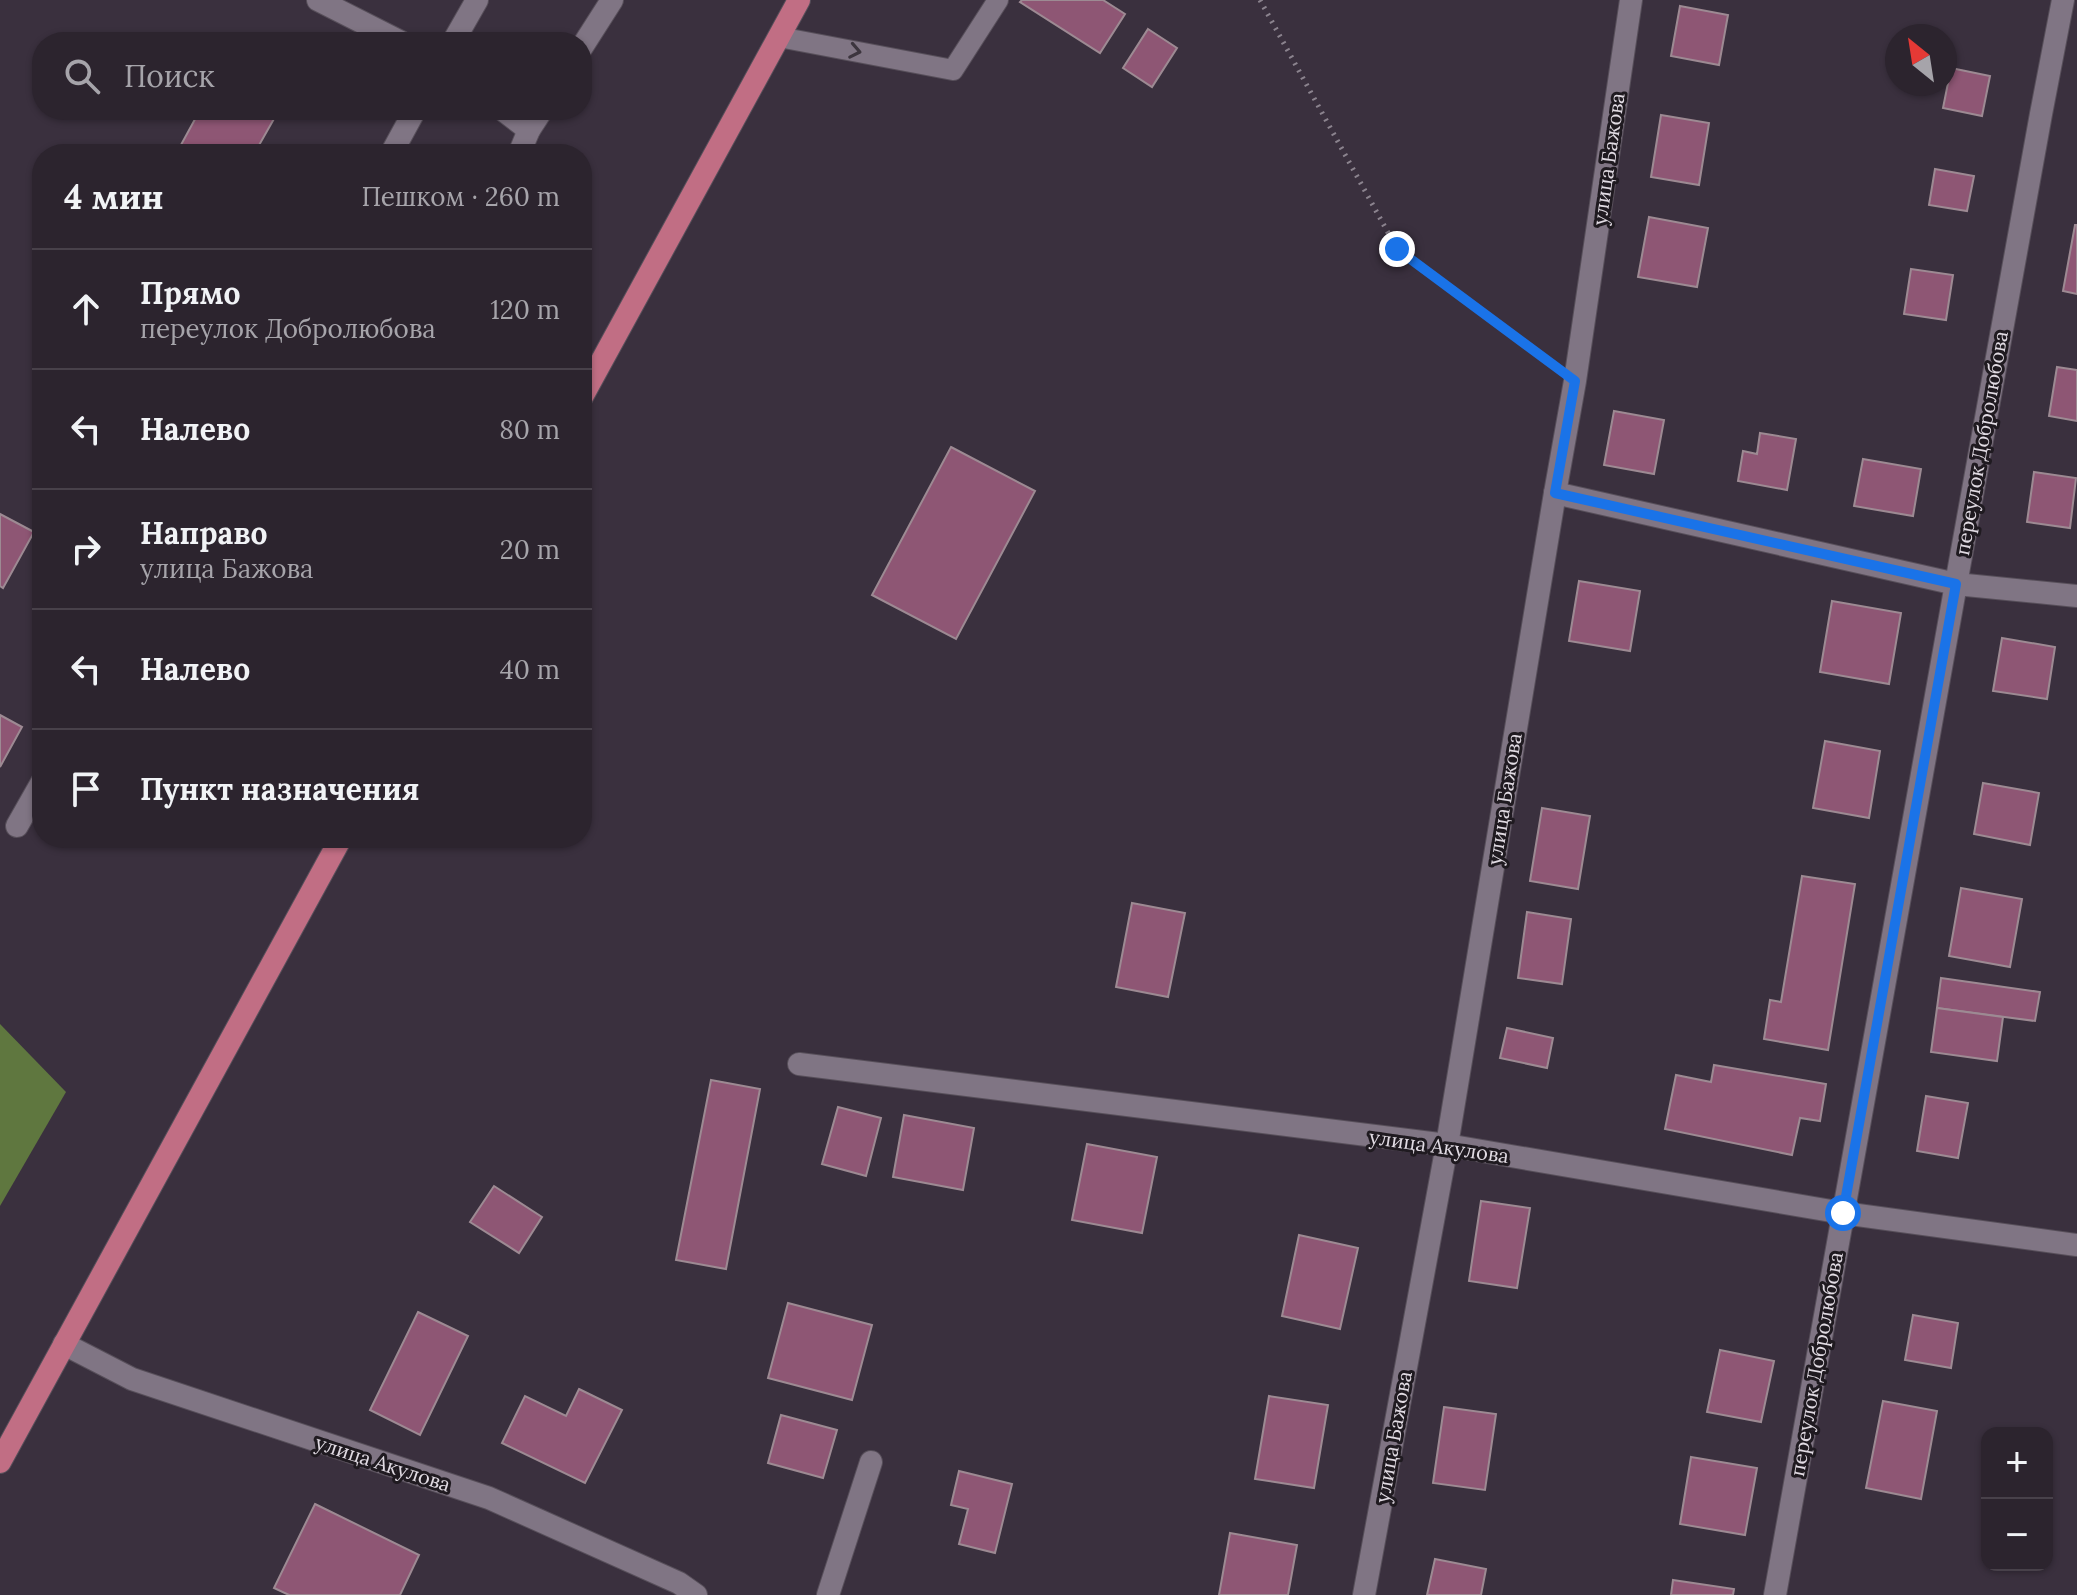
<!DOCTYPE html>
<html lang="ru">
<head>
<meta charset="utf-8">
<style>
  :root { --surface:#2c242e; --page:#342c36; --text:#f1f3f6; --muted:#a6a4aa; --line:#48414a }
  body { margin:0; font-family:Lora,serif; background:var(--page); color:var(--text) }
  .controls { position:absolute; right:24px; bottom:24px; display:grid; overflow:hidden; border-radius:16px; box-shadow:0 2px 6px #0004 }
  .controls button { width:72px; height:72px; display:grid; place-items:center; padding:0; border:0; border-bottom:2px solid var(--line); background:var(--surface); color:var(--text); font:40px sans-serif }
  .compass { position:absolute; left:1885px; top:24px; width:72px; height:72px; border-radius:50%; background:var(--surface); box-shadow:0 2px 6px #0004; rotate:330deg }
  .stop { position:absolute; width:24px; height:24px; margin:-18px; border:6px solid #1a73e8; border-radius:50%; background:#fff }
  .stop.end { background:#1a73e8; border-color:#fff; box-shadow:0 2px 8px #0008 }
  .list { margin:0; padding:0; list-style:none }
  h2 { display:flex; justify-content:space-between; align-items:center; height:104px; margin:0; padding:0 32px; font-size:34px }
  h2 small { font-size:26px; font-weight:400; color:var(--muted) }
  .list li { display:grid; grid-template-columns:52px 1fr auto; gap:24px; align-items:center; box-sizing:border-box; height:120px; padding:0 32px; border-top:2px solid var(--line) }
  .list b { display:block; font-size:30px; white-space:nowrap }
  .list p { margin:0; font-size:26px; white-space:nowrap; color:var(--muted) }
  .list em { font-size:26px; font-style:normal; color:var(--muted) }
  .icon { flex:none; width:44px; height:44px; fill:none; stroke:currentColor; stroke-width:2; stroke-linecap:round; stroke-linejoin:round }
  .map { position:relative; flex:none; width:2077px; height:1595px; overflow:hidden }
  .search { position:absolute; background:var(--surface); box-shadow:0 2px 6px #0004; left:32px; top:32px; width:560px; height:88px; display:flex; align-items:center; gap:20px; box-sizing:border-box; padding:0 28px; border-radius:32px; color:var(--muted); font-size:30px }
  .panel { position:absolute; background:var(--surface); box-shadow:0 2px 6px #0004; left:32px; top:144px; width:560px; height:704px; border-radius:32px }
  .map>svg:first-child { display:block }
  .forest { fill:#5f773f }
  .building { fill:#8e5674; stroke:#9d8a93; stroke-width:2 }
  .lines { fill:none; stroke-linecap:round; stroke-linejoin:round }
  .service-casing { stroke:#574f5a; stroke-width:22 }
  .minor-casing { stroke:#574f5a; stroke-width:24 }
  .primary-casing { stroke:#574f5a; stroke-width:24 }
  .path { stroke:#8b838e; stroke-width:5; stroke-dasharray:2 6; stroke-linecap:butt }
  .service { stroke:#807584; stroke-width:20 }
  .minor { stroke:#807584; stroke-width:22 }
  .primary { stroke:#c16e84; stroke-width:22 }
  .oneway { stroke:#3c353e }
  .route { stroke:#1a73e8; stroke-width:10 }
  .labels { text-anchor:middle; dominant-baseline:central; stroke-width:6; stroke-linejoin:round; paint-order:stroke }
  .street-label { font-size:20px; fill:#e1dbe3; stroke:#1f1a20 }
</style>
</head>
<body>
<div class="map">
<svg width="2077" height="1595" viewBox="0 0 2077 1595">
  <rect width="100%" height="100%" fill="#3a303e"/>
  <!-- forest -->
  <path class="forest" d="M0 1024 66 1092 0 1206Z"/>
  <!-- building -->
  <g class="building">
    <path d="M1022 0H1103L1125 14 1100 53 1020 2Z"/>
    <path d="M1680 6 1728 15 1719 65 1671 56Z"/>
    <path d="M1148 29 1177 48 1152 87 1123 68Z"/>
    <path d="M1951 68 1990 76 1982 116 1943 108Z"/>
    <path d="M200 110H279L254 154H176Z"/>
    <path d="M1661 115 1709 123 1699 185 1651 177Z"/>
    <path d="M1935 169 1974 176 1967 211 1929 205Z"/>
    <path d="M1649 217 1708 228 1697 287 1638 277Z"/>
    <path d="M2075 225H2077V294L2063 291Z"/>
    <path d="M1911 269 1953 275 1946 320 1904 314Z"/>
    <path d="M2057 367 2077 370V421L2049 416Z"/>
    <path d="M1614 411 1664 420 1654 474 1604 465Z"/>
    <path d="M1760 433 1796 439 1787 490 1738 481 1743 451 1757 454Z"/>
    <path d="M951 447 1035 491 956 639 872 595Z"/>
    <path d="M1863 459 1921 469 1913 516 1854 506Z"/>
    <path d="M2034 472 2076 478 2070 528 2027 522Z"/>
    <path d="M0 514 34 532 3 588 0 586Z"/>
    <path d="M1579 581 1640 591 1630 651 1569 641Z"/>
    <path d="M1832 601 1901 613 1889 684 1820 672Z"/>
    <path d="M2002 638 2055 647 2047 699 1993 691Z"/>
    <path d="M0 715 22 727 0 767Z"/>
    <path d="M1825 741 1880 751 1869 818 1813 808Z"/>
    <path d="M1983 783 2039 793 2030 845 1974 834Z"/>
    <path d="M1542 808 1590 816 1578 889 1530 881Z"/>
    <path d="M1802 876 1855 884 1828 1050 1764 1039 1770 1000 1781 1002Z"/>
    <path d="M1961 888 2022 899 2010 967 1949 956Z"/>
    <path d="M1132 903 1185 913 1168 997 1116 987Z"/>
    <path d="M1527 912 1571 919 1562 984 1518 978Z"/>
    <path d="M1941 978 2040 992 2035 1021 1937 1008Z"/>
    <path d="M1937 1008 2003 1017 1997 1061 1931 1052Z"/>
    <path d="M1507 1028 1553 1038 1547 1068 1500 1058Z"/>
    <path d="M1714 1065 1826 1084 1820 1121 1800 1118 1792 1155 1665 1129 1676 1075 1711 1082Z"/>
    <path d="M711 1080 760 1089 726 1269 676 1260Z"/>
    <path d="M1926 1096 1968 1103 1958 1158 1917 1151Z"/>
    <path d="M838 1107 881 1118 866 1176 822 1164Z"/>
    <path d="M904 1115 974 1128 963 1190 893 1177Z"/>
    <path d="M1087 1144 1157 1157 1142 1233 1072 1220Z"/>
    <path d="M494 1186 542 1217 519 1253 470 1222Z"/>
    <path d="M1481 1201 1530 1208 1517 1288 1469 1281Z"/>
    <path d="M1299 1235 1358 1248 1340 1329 1282 1316Z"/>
    <path d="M788 1303 872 1325 852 1400 768 1378Z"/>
    <path d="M418 1312 468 1336 420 1435 370 1410Z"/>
    <path d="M1913 1315 1958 1323 1951 1368 1905 1360Z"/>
    <path d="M1720 1350 1774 1361 1761 1422 1707 1412Z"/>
    <path d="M579 1389 622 1410 585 1483 502 1443 525 1396 566 1416Z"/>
    <path d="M1269 1396 1328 1405 1314 1488 1255 1479Z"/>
    <path d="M1883 1401 1937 1411 1921 1499 1866 1488Z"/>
    <path d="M1444 1407 1496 1414 1485 1490 1433 1483Z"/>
    <path d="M781 1415 837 1430 823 1478 768 1463Z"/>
    <path d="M1691 1457 1757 1468 1745 1535 1680 1524Z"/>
    <path d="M959 1471 1012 1484 995 1553 959 1544 968 1509 951 1505Z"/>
    <path d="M315 1504 419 1555 400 1595H289L274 1588Z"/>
    <path d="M1230 1533 1297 1545 1288 1595H1219Z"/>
    <path d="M1435 1559 1486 1569 1481 1595H1427Z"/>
    <path d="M1673 1580 1734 1589 1733 1595H1671Z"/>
  </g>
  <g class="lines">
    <!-- service casing -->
    <g class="service-casing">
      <path id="service" d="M779 37 953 70 998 0"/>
    </g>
    <!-- minor casing -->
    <g class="minor-casing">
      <g id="minor">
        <path d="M318 0 401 42"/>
        <path d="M453 42 477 0"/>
        <path d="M582 47 612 0"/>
        <path d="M503 110 529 130"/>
        <path d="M391 154 415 110"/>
        <path d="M519 154 529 130 542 110"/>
        <path d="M1555 493 1956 584 2077 596"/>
        <path d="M17 826 42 782"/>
        <path d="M799 1064 1447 1145 1843 1213 2077 1245"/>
        <path d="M64 1344 132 1379 489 1498 679 1583 696 1595"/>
        <path d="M828 1595 871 1462"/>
        <path d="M1364 1595 1447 1145 1555 493 1575 381 1631 0"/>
        <path d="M1775 1595 1956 584 2041 114 2063 0"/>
      </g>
    </g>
    <!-- primary casing -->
    <g class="primary-casing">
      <g id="primary">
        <path d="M582 397 799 0"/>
        <path d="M0 1462 341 838"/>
      </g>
    </g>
    <!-- path -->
    <path class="path" d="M1260 0 1397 249 1548 362"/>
    <!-- service -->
    <use href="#service" class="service"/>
    <!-- minor -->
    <use href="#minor" class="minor"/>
    <!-- primary -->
    <use href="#primary" class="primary"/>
  </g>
  <!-- one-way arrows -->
  <defs><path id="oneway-chevron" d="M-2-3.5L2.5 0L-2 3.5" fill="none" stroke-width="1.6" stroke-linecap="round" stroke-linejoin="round" transform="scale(2)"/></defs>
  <use class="oneway" href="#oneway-chevron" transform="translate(855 51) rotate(11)"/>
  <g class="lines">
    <!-- route -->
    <path class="route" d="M1397 249 1575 381 1555 493 1956 584 1843 1213"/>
  </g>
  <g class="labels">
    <!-- street labels -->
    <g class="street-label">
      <text transform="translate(1608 159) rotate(-82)">улица Бажова</text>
      <text transform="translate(1981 443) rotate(-80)">переулок Добролюбова</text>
      <text transform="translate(1504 799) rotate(-81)">улица Бажова</text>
      <text transform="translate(1439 1146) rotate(8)">улица Акулова</text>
      <text transform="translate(1816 1364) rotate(-80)">переулок Добролюбова</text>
      <text transform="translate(1393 1437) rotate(-80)">улица Бажова</text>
      <text transform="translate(383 1463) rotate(18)">улица Акулова</text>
    </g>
  </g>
</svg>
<div class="controls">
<button>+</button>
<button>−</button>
</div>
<svg class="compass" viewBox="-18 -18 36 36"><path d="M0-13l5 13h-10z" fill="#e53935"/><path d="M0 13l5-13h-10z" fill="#a6a4aa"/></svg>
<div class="stop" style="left:1843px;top:1213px"></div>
<div class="stop end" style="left:1397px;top:249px"></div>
<div class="search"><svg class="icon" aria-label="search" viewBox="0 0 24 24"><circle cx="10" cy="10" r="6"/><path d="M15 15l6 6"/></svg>Поиск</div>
<section class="panel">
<h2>4 мин<small>Пешком · 260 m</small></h2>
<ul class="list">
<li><svg class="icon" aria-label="ahead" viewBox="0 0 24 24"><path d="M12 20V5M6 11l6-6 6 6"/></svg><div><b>Прямо</b><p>переулок Добролюбова</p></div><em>120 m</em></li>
<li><svg class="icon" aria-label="left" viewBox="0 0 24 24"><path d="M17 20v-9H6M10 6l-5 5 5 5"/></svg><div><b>Налево</b></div><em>80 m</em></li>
<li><svg class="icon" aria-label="right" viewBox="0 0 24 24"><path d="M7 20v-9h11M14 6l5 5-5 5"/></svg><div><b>Направо</b><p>улица Бажова</p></div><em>20 m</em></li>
<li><svg class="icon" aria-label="left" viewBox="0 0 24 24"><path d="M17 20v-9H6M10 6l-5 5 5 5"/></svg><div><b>Налево</b></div><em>40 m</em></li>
<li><svg class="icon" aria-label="arrive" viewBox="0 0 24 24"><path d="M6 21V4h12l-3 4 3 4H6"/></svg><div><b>Пункт назначения</b></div></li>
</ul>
</section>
</div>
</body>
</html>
